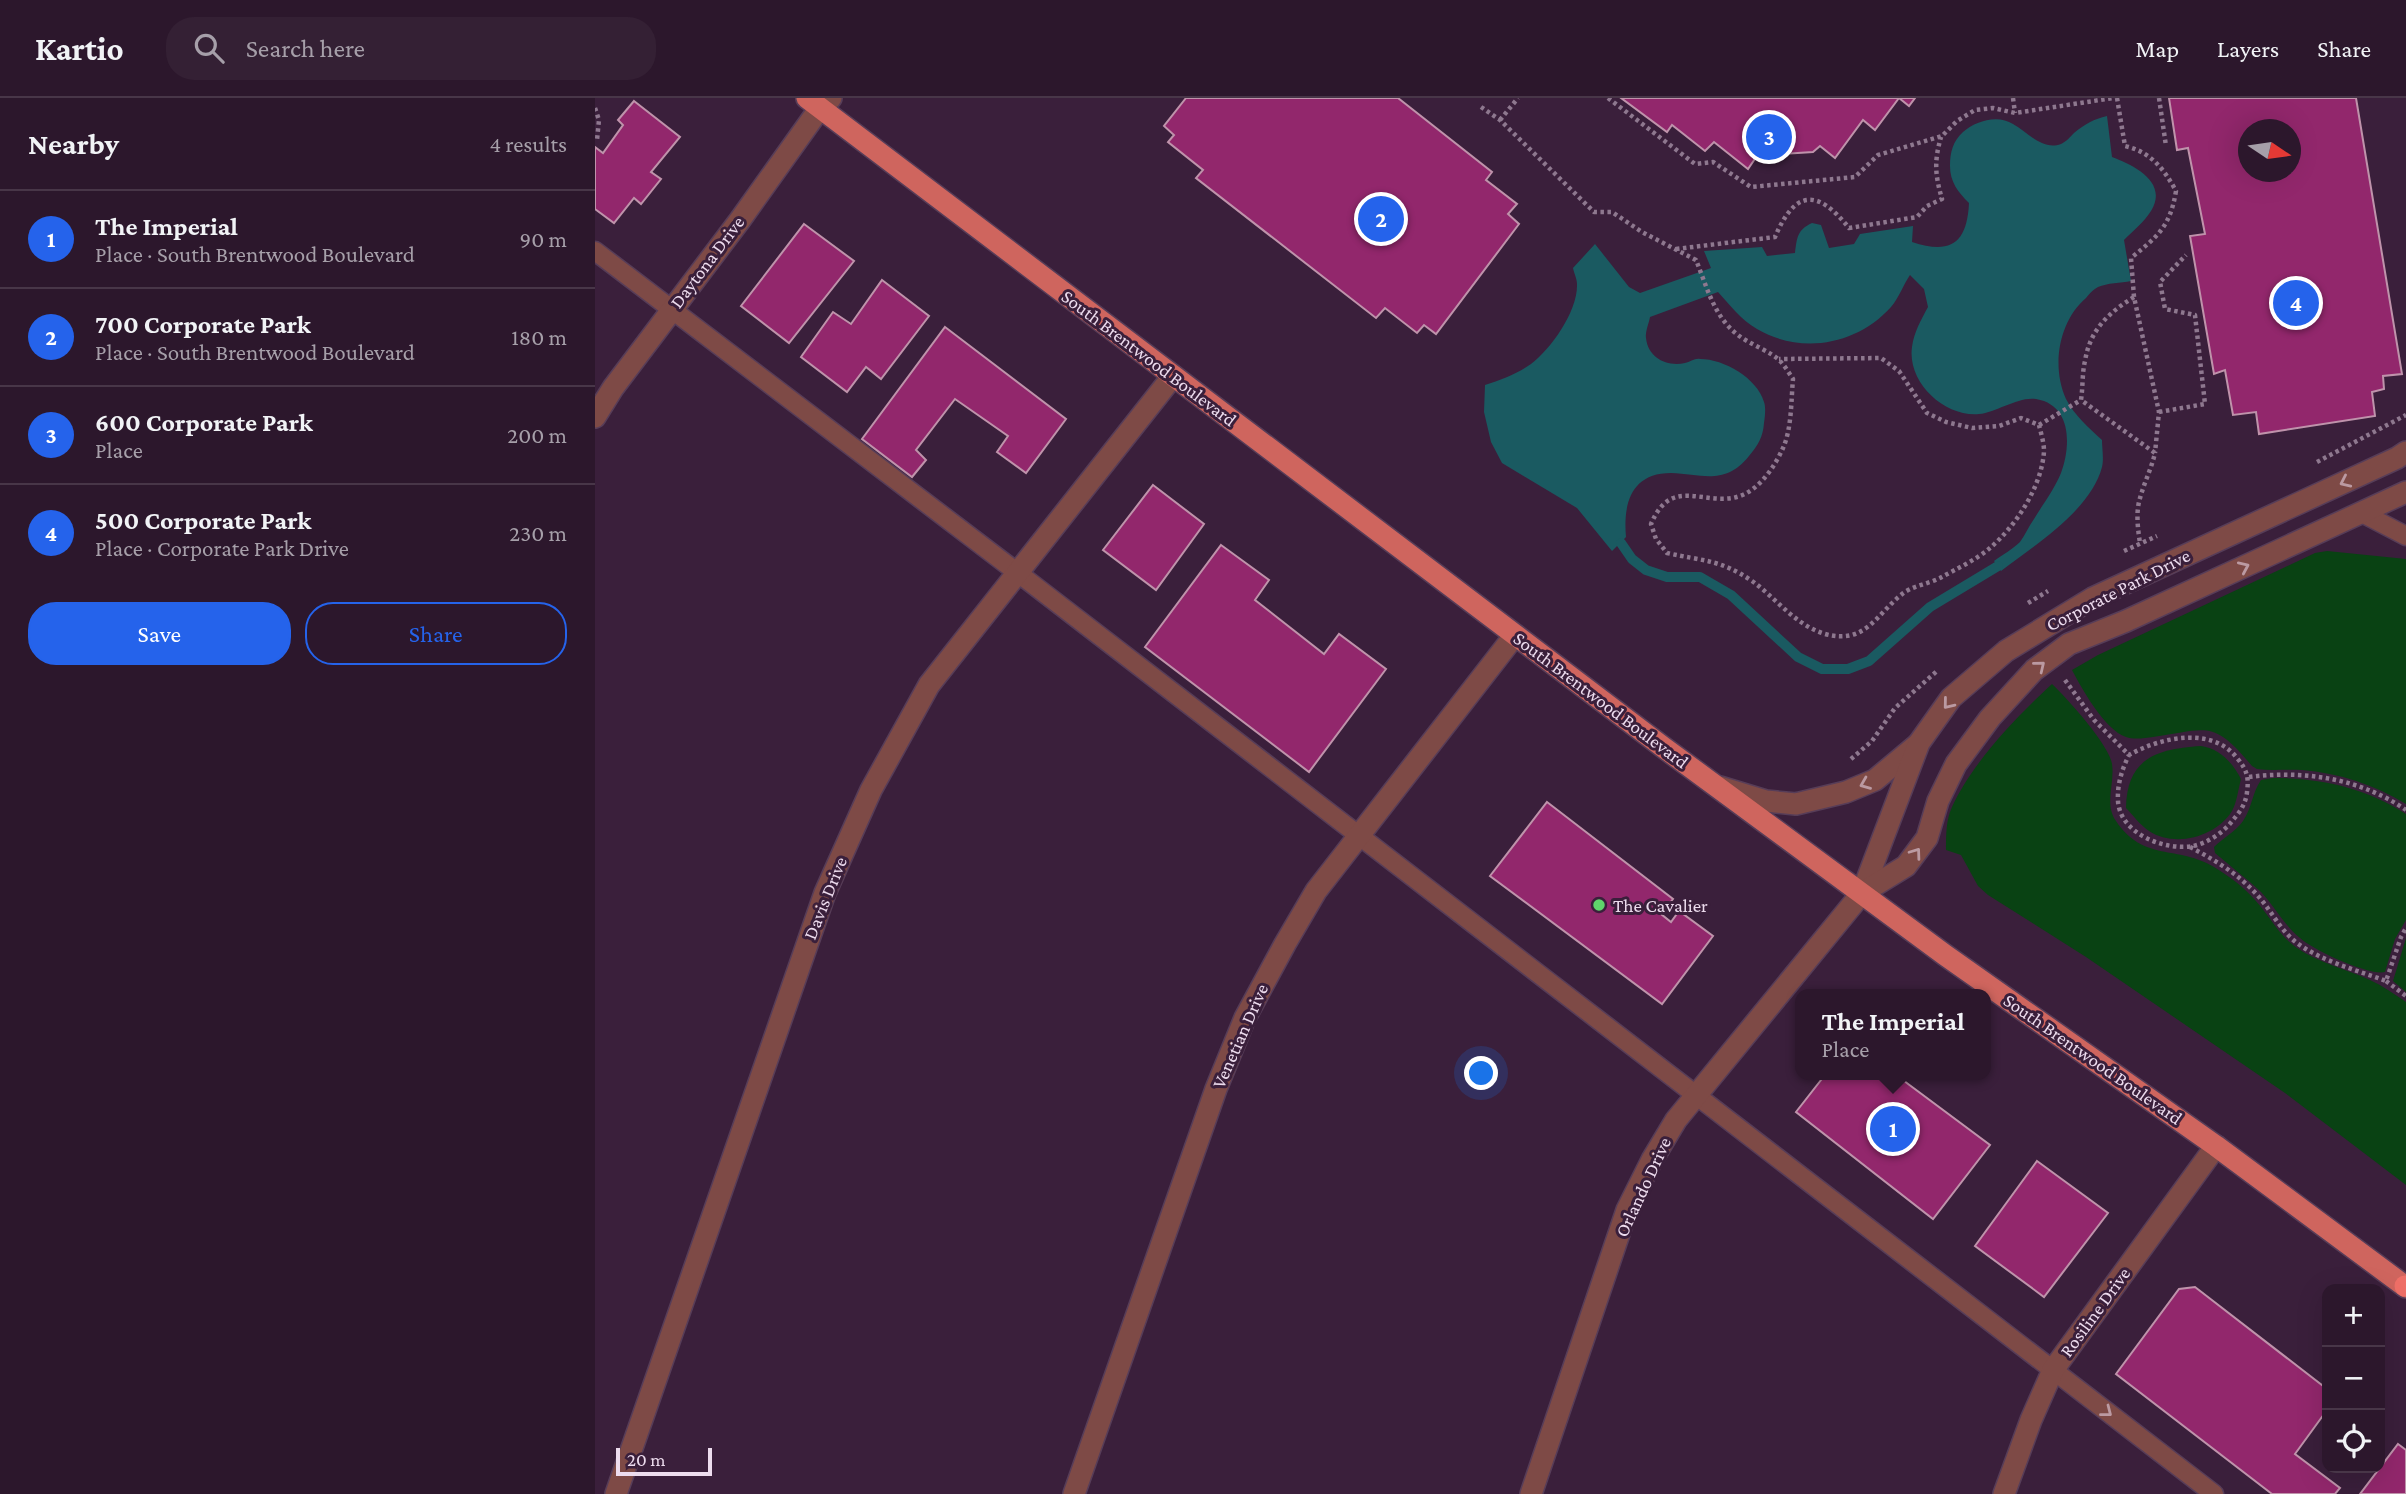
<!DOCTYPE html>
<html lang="en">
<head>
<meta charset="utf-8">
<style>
  :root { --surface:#2c172c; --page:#342034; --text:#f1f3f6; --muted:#a69fa9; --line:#483648; --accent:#2563eb }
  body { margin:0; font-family:"Crimson Pro",serif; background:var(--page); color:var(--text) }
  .controls { position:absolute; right:21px; bottom:21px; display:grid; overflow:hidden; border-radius:14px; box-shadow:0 7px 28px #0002 }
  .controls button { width:63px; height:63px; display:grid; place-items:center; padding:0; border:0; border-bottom:2px solid var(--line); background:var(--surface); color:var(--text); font:35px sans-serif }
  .compass { position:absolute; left:1643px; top:21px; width:63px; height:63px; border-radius:50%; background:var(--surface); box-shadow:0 7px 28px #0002; rotate:103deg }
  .scale { position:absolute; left:21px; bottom:18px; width:96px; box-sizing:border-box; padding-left:7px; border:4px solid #eddcee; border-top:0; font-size:19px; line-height:24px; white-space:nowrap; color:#eddcee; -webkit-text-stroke:5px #3a1f3b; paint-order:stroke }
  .you { position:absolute; left:887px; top:976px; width:24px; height:24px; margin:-18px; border:5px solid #fff; border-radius:50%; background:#1a73e8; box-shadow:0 0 0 10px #1a73e833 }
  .badge { display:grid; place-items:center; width:46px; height:46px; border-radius:50%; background:var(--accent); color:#fff; font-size:23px; font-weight:700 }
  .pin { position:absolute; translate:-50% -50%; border:4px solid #fff; box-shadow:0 2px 7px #0006 }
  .popup { position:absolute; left:1200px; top:891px; width:196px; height:91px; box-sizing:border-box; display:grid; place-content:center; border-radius:14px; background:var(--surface); filter:drop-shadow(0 2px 5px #0005); font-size:23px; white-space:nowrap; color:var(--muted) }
  .popup b { font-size:26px; color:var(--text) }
  .popup::after { content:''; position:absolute; left:50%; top:100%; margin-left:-14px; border:14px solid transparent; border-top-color:var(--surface) }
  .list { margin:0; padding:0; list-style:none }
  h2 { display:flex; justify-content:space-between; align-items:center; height:91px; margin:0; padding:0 28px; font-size:30px }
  h2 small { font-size:23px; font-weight:400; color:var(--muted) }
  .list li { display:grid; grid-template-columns:46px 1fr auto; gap:21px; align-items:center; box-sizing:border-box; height:98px; padding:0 28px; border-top:2px solid var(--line) }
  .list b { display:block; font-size:26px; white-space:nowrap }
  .list p { margin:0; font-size:23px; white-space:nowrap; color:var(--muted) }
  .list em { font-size:23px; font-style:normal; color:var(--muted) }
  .actions { display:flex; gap:14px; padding:21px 28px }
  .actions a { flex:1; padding:16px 0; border:2px solid var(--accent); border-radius:28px; text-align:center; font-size:24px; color:var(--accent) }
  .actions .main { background:var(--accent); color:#fff }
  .icon { flex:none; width:38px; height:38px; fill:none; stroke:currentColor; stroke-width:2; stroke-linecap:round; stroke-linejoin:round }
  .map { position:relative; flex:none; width:1811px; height:1396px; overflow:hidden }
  header { display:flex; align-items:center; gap:42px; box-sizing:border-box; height:98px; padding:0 35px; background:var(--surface); border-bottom:2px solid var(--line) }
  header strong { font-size:33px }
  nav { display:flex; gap:38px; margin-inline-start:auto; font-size:24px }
  .search { width:490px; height:63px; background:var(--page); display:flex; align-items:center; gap:18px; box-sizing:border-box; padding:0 24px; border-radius:28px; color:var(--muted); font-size:26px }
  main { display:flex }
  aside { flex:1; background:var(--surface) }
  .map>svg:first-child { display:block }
  .green { fill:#094213 }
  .water { fill:#1a5a61 }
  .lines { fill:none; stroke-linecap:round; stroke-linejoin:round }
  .stream { stroke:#1a5a61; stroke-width:10 }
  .building { fill:#92276c; stroke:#bf93ab; stroke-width:2; fill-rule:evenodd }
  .lane-casing { stroke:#573d58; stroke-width:21 }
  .street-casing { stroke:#573d58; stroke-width:24 }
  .primary-casing { stroke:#573d58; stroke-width:24 }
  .highway-casing { stroke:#573d58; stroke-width:24 }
  .path { stroke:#8e788f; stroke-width:4.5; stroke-dasharray:3.5 3.5; stroke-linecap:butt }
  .lane { stroke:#7e4a46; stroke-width:18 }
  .street { stroke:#7e4a46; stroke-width:21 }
  .primary { stroke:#cf655e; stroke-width:21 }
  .highway { stroke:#ee6f67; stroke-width:21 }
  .oneway { stroke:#bb9aa2 }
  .poi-dot { fill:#5fd56b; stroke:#3a1f3b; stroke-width:2.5 }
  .labels { text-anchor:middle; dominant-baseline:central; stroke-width:6; stroke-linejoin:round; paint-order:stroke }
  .street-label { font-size:19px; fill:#eddcee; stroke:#3a1f3b }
  .poi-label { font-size:19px; fill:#eddcee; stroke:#3a1f3b; text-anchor:start }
</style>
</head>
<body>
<header>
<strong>Kartio</strong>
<div class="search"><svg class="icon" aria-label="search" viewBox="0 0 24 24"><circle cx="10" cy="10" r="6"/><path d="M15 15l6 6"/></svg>Search here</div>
<nav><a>Map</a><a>Layers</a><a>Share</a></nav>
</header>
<main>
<aside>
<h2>Nearby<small>4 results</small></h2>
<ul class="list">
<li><span class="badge">1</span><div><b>The Imperial</b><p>Place · South Brentwood Boulevard</p></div><em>90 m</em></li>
<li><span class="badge">2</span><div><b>700 Corporate Park</b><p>Place · South Brentwood Boulevard</p></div><em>180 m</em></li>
<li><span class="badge">3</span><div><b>600 Corporate Park</b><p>Place</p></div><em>200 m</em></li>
<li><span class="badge">4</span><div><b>500 Corporate Park</b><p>Place · Corporate Park Drive</p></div><em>230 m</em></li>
</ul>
<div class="actions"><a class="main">Save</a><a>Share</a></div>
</aside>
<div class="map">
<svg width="1811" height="1396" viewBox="0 0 1811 1396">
  <rect width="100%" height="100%" fill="#3a1f3b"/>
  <!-- green -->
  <g class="green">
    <path d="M1732 453 1811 461V706C1780 687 1744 675 1707 672 1692 671 1677 673 1662 671L1657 668C1618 621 1613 631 1558 639 1550 640 1539 642 1531 639 1510 632 1487 591 1477 572L1503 557 1720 455Z"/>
    <path d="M1457 586C1472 600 1515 648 1517 666 1520 685 1509 706 1521 723 1548 764 1583 747 1619 769 1634 778 1649 789 1660 802 1675 818 1684 838 1702 850 1724 865 1751 871 1775 882 1788 888 1799 896 1811 904V1087L1690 995 1491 859 1393 797 1383 788 1366 757 1351 752C1351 737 1351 722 1357 709 1377 665 1422 618 1457 586Z"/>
    <path d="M1606 648C1625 651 1637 664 1646 681 1643 692 1642 704 1637 713 1621 739 1580 750 1554 733 1545 727 1538 717 1531 710 1532 659 1563 651 1606 648Z"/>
    <path d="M1678 680C1726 680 1771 690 1811 716V822L1800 841 1790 874C1774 878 1718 852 1705 840 1689 827 1680 809 1666 794 1651 780 1635 768 1620 755L1619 749C1628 740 1640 734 1648 723 1657 710 1657 695 1666 682Z"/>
    <path d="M1811 840V894L1798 883Z"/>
  </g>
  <!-- water -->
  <path class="water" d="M1512 18 1517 59C1538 67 1574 84 1556 113 1549 124 1538 133 1529 142L1536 183C1526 185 1512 185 1503 189 1499 191 1494 196 1491 200 1464 223 1456 268 1471 301 1479 317 1494 330 1507 342 1507 350 1509 361 1507 369 1496 412 1440 447 1406 473L1399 463C1407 457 1418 451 1425 444 1430 437 1434 428 1439 421 1448 406 1459 392 1466 375 1476 348 1477 307 1441 301 1424 298 1402 314 1384 316 1349 319 1312 284 1317 249 1319 234 1326 222 1333 209L1329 191 1315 177C1308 187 1304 200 1296 209 1262 247 1206 257 1162 231 1146 222 1135 207 1123 194L1055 219C1054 225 1050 234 1051 240 1053 260 1072 269 1090 265 1095 264 1100 260 1105 261 1129 261 1162 280 1169 304 1171 309 1170 319 1169 325 1168 339 1163 347 1154 358 1130 388 1107 376 1076 375 1036 375 1028 406 1031 439L1017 453 982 410 907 365 896 344 889 314 890 287C906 282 922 276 936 266 956 251 983 213 982 186 982 181 979 175 978 170L1000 146 1034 189 1045 195 1116 170 1109 153 1167 149 1172 158 1200 155C1202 140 1202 132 1217 125L1226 127 1234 150 1259 146 1265 136 1318 128 1317 144C1356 157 1372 145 1374 105 1363 94 1355 84 1355 68 1355 54 1358 43 1368 34 1380 23 1403 16 1418 26 1433 34 1447 53 1466 46 1471 44 1476 38 1479 35 1490 26 1499 21 1512 18Z"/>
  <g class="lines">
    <!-- stream -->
    <path class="stream" d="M1026 445 1037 461 1051 472 1072 479H1105L1136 497 1203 559 1227 571H1253L1274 563 1335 509 1403 468"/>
  </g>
  <!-- building -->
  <g class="building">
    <path d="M591 0H803L897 74 891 82 922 106 913 116 924 126 841 236 829 227 822 235 790 210 781 220 601 80 608 72 573 44 579 37 569 28Z"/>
    <path d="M1026 0H1320L1314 8 1304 0 1280 32 1268 22 1240 60 1225 48 1218 54 1173 57 1168 49 1153 71 1119 44 1110 53 1077 27 1072 34Z"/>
    <path d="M1574 0H1761L1807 276 1788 278 1789 291 1777 294 1780 318 1664 336 1661 314 1638 317 1630 272 1619 276 1595 138 1610 136 1593 50 1582 52ZM1654 32H1696V74H1654Z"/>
    <path d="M39 3 85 39 56 74 66 81 46 106 39 100 19 125 0 111V49L8 55 28 27 23 22Z"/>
    <path d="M209 126 259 163 194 245 146 208Z"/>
    <path d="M287 182 334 218 286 281 271 269 252 294 206 259 238 214 256 226Z"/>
    <path d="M350 229 471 321 431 375 402 354 413 338 360 301 321 352 331 362 317 379 267 341Z"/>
    <path d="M558 387 609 426 561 492 508 452Z"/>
    <path d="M626 447 674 482 660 502 729 556 744 536 791 571 714 674 550 549Z"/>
    <path d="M952 704 1078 801 1066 816 1076 824 1084 813 1118 838 1067 906 895 778Z"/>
    <path d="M1230 977H1301L1395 1047 1338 1121 1201 1014Z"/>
    <path d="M1442 1063 1513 1115 1449 1199 1380 1148Z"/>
    <path d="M1600 1189 1732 1291V1312L1700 1356 1745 1390 1740 1396H1677L1521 1276 1584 1191Z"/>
    <path d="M1803 1346 1811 1352V1396H1765Z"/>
  </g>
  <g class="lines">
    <!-- lane casing -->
    <g class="lane-casing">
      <g id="lane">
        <path d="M0 153 423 475 1619 1396"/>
        <path d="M1767 415 1811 438"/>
      </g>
    </g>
    <!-- street casing -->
    <g class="street-casing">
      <g id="street">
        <path d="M0 319 18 290 145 122 225 10 236 0"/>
        <path d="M1125 689 1171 703 1201 706 1251 694 1280 682 1322 647"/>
        <path d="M1267 795 1324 645 1356 600 1411 553 1498 500 1802 360 1811 354"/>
        <path d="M21 1396 230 795 276 692 334 587 578 278"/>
        <path d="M479 1396 621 991 650 920 690 846 721 793 920 537"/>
        <path d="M936 1396 1032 1112 1057 1062 1081 1022 1267 795 1311 768 1332 740 1343 703 1361 666 1395 620 1439 572 1474 546 1531 523 1811 394"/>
        <path d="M1409 1396 1436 1322 1458 1272 1621 1048"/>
      </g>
    </g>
    <!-- primary casing -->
    <g class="primary-casing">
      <path id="primary" d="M212 0 1068 649 1350 857 1621 1048 1811 1189"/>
    </g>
    <!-- highway casing -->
    <g class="highway-casing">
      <path id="highway" d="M1810 1188H1811"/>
    </g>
    <!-- path -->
    <g class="path">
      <path d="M1013 0 1100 66 1118 64 1156 89 1260 79 1283 57 1347 38 1362 23 1380 12 1398 10 1420 15 1518 0"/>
      <path d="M1418 0 1420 15"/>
      <path d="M1522 0 1530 48C1556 54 1569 71 1581 93 1575 129 1563 138 1536 160L1539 199 1564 314 1560 355"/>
      <path d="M1564 0 1571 48"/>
      <path d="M886 9 905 22 999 114H1017L1047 134 1101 162C1112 189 1119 219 1143 237 1154 246 1177 254 1185 263 1190 268 1194 275 1198 281 1196 302 1197 330 1188 350 1180 368 1165 391 1145 398 1110 410 1077 376 1056 426L1061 441 1072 455C1107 463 1125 461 1157 483 1181 500 1200 527 1230 536 1270 547 1281 517 1306 497 1316 488 1333 486 1345 480 1361 471 1381 462 1395 450 1421 428 1447 388 1449 353 1449 345 1446 335 1444 327L1426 320 1404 328 1377 330 1351 324 1332 315 1304 273 1286 260 1184 261"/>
      <path d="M0 10 4 22 2 42"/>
      <path d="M905 22 923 0"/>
      <path d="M1081 151 1180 139C1200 92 1222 90 1254 130L1322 119 1332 108 1347 101C1340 77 1339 63 1346 39"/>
      <path d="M1539 199C1513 215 1495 232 1490 263 1487 275 1488 289 1486 302L1560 355C1556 372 1548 387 1544 404 1541 417 1543 432 1545 445"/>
      <path d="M1564 314 1610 306 1600 217 1570 211 1565 184 1591 157"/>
      <path d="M1444 327 1486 302"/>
      <path d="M1722 364 1811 317"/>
      <path d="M1529 453 1562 438"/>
      <path d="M1433 505 1453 493"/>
      <path d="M1470 582 1499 622 1534 657C1566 639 1617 628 1642 660 1652 672 1654 679 1652 694 1651 705 1645 714 1638 722 1629 734 1613 745 1598 748 1570 753 1525 736 1523 703 1522 687 1527 671 1534 657"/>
      <path d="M1256 661 1277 643 1300 610 1342 573"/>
      <path d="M1654 679C1708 672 1765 680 1811 712"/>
      <path d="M1595 749C1620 762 1645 777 1664 799 1677 814 1686 833 1702 845 1728 864 1762 872 1791 883L1806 839 1811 830"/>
      <path d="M1791 883 1811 898"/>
    </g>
    <!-- lane -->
    <use href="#lane" class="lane"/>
    <!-- street -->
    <use href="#street" class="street"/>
    <!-- primary -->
    <use href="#primary" class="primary"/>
    <!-- highway -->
    <use href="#highway" class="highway"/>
  </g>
  <!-- one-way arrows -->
  <defs><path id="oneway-chevron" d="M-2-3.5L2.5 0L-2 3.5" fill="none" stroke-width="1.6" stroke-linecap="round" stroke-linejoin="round" transform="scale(1.75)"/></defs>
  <g class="oneway">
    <use href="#oneway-chevron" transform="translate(1750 384) rotate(155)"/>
    <use href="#oneway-chevron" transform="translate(1649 469) rotate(-24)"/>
    <use href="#oneway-chevron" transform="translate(1445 568) rotate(-39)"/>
    <use href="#oneway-chevron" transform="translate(1353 606) rotate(129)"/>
    <use href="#oneway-chevron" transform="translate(1270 686) rotate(158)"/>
    <use href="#oneway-chevron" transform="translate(1321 755) rotate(-54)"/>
    <use href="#oneway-chevron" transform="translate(1512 1314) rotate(38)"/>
  </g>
  <!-- markers -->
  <circle class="poi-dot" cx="1004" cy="807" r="7"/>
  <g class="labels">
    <!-- street labels -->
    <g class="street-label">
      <text transform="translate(112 164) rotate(-53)">Daytona Drive</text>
      <text transform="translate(554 260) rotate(37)">South Brentwood Boulevard</text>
      <text transform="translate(1523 492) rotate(-27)">Corporate Park Drive</text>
      <text transform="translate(1006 602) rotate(37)">South Brentwood Boulevard</text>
      <text transform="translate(230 800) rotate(-68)">Davis Drive</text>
      <text transform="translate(645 938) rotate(-66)">Venetian Drive</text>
      <text transform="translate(1498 961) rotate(35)">South Brentwood Boulevard</text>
      <text transform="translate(1048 1089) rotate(-65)">Orlando Drive</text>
      <text transform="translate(1500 1214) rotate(-54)">Rosiline Drive</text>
    </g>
    <!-- poi labels -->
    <g class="poi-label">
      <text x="1018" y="807">The Cavalier</text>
    </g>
  </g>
</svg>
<div class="controls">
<button>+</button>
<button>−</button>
<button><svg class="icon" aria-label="locate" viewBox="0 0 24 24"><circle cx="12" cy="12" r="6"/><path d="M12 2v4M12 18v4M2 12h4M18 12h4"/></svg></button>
</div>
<svg class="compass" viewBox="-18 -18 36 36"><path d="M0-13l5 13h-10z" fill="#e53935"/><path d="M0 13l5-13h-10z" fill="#a69fa9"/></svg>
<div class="scale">20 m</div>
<div class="you"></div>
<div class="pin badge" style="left:1298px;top:1031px">1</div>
<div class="popup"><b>The Imperial</b>Place</div>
<div class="pin badge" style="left:786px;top:121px">2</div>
<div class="pin badge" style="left:1174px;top:39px">3</div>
<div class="pin badge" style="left:1701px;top:205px">4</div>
</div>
</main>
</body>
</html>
